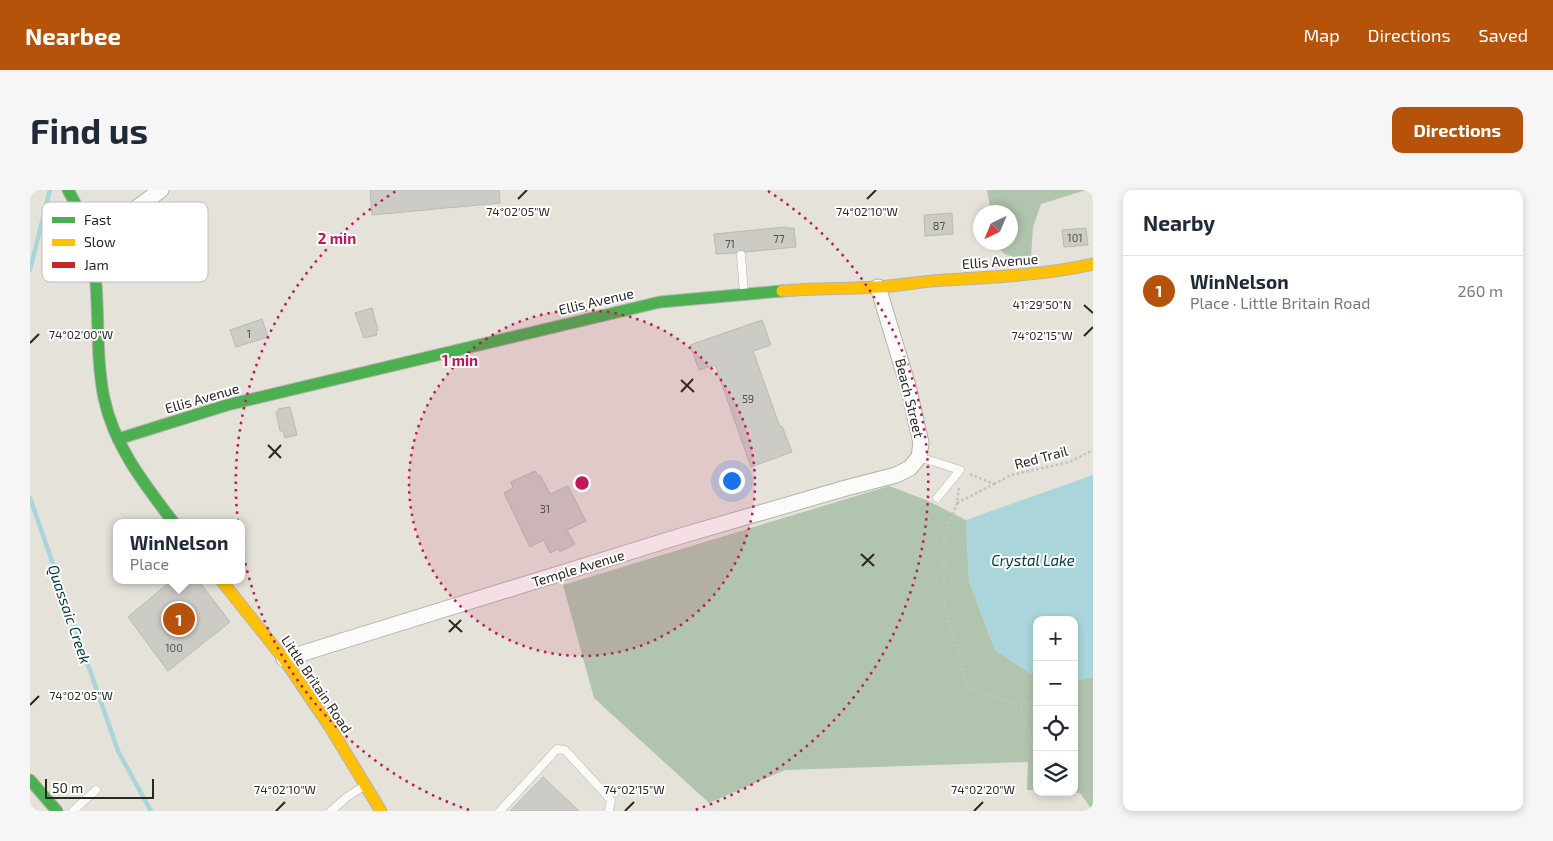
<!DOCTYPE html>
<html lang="en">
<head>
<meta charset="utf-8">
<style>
  :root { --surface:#fff; --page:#f6f6f7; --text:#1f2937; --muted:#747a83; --line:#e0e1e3; --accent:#b45309 }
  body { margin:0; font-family:"Exo 2",sans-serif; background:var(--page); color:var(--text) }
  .controls { position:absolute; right:15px; bottom:15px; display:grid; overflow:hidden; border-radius:10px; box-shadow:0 2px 8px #0003 }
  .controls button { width:45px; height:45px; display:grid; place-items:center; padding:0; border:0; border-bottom:1px solid var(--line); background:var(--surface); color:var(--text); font:25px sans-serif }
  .compass { position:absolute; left:943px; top:15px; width:45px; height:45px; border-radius:50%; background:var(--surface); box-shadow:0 2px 8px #0003; rotate:224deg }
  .scale { position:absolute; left:15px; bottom:12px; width:109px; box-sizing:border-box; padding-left:5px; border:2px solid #2a2722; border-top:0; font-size:14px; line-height:18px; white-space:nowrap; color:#2a2722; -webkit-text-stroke:4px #fff; paint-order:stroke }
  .you { position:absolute; left:701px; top:290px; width:18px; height:18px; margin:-12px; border:4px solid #fff; border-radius:50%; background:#1a73e8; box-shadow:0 0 0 8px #1a73e833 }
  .badge { display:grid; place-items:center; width:32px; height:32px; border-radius:50%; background:var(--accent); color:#fff; font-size:16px; font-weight:700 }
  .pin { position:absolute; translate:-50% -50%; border:2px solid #fff; box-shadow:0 1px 5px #0006 }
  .popup { position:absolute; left:83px; top:329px; width:132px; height:65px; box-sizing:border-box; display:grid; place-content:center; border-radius:10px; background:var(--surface); filter:drop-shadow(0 1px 4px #0005); font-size:16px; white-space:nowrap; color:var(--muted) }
  .popup b { font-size:19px; color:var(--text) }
  .popup::after { content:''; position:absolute; left:50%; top:100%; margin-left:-10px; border:10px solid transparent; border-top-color:var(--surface) }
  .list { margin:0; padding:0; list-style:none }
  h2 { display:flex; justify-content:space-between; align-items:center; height:65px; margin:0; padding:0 20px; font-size:21px }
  h2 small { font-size:16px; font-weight:400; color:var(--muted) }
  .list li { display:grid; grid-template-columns:32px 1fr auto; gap:15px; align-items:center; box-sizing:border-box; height:70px; padding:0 20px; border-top:1px solid var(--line) }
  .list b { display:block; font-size:19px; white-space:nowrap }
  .list p { margin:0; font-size:16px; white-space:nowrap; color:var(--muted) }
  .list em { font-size:16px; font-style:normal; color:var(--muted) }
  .icon { flex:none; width:28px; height:28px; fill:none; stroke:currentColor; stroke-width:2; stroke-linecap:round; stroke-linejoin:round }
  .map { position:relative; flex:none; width:1063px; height:621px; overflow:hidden; border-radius:10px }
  header { display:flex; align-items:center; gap:30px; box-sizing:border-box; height:70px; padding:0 25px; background:var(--accent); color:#fff }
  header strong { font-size:24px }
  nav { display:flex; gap:28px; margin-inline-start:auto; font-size:18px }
  .intro { display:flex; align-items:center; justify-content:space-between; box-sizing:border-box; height:120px; padding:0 30px }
  h1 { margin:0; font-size:35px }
  .button { padding:12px 22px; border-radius:10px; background:var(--accent); color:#fff; font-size:18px; font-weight:700 }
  main { display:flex; gap:30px; padding:0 30px }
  aside { flex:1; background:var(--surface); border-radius:10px; box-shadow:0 2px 8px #0003 }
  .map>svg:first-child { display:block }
  .forest { fill:#b1c4ad }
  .water { fill:#aad5da }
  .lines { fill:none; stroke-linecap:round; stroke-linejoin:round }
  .stream { stroke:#aad5da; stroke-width:4.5 }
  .building { fill:#cdcbc5; stroke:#bcb9b3 }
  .lane-casing { stroke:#b5b2ac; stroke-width:9 }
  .street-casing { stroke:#b5b2ac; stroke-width:17 }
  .fast-casing { stroke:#b5b2ac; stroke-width:13 }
  .slow-casing { stroke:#b5b2ac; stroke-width:13 }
  .path { stroke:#c4c2c0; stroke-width:2.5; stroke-dasharray:2.5 2.5; stroke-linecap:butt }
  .lane { stroke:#fbfbf9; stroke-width:8 }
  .street { stroke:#fbfbf9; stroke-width:15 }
  .fast { stroke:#4caf50; stroke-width:11 }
  .slow { stroke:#ffc107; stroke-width:11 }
  .ticks { fill:none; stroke:#2a2722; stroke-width:2 }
  .ring { fill:none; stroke:#c2185b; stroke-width:2.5; stroke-dasharray:2.5 5 }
  .labels { text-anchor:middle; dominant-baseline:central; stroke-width:4; stroke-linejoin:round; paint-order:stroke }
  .number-label { font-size:11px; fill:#53504b }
  .street-label { font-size:14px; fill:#2a2722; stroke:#fff }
  .water-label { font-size:15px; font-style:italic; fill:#003a42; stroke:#fff }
  .key { fill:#fff; stroke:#bfbebd; stroke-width:1 }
  .key-label { font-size:14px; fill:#2a2722 }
  .ticks-label { font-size:12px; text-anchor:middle; fill:#2a2722; stroke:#fff; stroke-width:4; stroke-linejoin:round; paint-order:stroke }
  .centre { fill:#c2185b; stroke:#fff; stroke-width:2.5 }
  .ring-label { font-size:15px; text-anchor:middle; font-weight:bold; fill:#c2185b; stroke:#fff; stroke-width:4; stroke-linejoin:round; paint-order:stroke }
</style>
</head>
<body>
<header>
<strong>Nearbee</strong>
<nav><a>Map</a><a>Directions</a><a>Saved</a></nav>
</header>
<div class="intro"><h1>Find us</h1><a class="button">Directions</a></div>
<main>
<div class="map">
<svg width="1063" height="621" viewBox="0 0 1063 621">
  <rect width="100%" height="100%" fill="#e5e2da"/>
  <!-- forest -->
  <g class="forest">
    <path d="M957 0H1056L1011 14 1003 37 1001 68C988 67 971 69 967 53L981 52V22H961Z"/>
    <path d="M859 296 896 310 936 330 939 391 965 460 1007 488V600H997L998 572 755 580 679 613 564 508 533 395Z"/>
    <path d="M1063 487V621L1050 603 1040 602H1044V491Z"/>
  </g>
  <!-- water -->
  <path class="water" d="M1063 285V487L1044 491V430H1007V488L965 460 939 391 936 330Z"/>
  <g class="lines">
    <!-- stream -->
    <g class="stream">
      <path d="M0 80 20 0"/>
      <path d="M0 308 88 561 121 621"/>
    </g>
  </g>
  <!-- building -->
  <g class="building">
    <path d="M340 0H469L470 13 342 25Z"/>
    <path d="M922 23 923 44 895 46 894 25Z"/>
    <path d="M756 37 757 38H764L766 57 716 62 710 60 706 63 686 64 684 44Z"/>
    <path d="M1056 38 1058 55 1034 57 1032 40Z"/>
    <path d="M342 118 348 140 346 141 347 145 334 148 325 123Z"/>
    <path d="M232 129 238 147 206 157 200 140Z"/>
    <path d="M732 130 741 155 723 161 750 237 752 236 762 262 721 277 685 175 669 180 660 155Z"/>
    <path d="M260 217 267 245 255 248 253 241H250L246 222 249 221 248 219Z"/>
    <path d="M505 281 508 286 510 285 520 304 538 296 556 331 537 340 545 354 530 362 528 359 520 363 514 350 500 357 474 303 483 298 481 292Z"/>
    <path d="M142 390H168L200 432 138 481 98 427Z"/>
    <path d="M513 587 549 621H480Z"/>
  </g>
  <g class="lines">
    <!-- lane casing -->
    <g class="lane-casing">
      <g id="lane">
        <path d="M711 65 714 103"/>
        <path d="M889 267 930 280 907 308"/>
        <path d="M43 621 66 600"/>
        <path d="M301 621 317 607 334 596"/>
        <path d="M470 621 527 559 535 560 581 610 579 621"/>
      </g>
    </g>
    <!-- street casing -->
    <g class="street-casing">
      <g id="street">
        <path d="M60 52 131 0"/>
        <path d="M254 469 654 345 816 298 866 285 880 278 889 267 891 253 878 196 848 97"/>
      </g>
    </g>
    <!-- fast casing -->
    <g class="fast-casing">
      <g id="fast">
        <path d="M38 0C46 14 54 29 58 45 73 98 63 154 74 208 84 256 115 295 144 333"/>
        <path d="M88 249 197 215 630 112 752 101"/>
        <path d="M0 590 27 621"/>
      </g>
    </g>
    <!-- slow casing -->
    <g class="slow-casing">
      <g id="slow">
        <path d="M752 101C783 98 815 99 847 97 870 96 892 91 915 90 965 87 1014 85 1063 74"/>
        <path d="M191 390 254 469 300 537 351 621"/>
      </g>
    </g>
    <!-- path -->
    <g class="path">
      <path d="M964 294 981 285 1040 272 1063 260"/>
      <path d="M929 298 927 313 914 348V414L938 498 990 516 1007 568"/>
      <path d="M927 313 964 294 940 284"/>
      <path d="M990 516 1007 509"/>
      <path d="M1044 599 1063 608"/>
    </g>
    <!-- lane -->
    <use href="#lane" class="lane"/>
    <!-- street -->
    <use href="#street" class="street"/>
    <!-- fast -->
    <use href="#fast" class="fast"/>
    <!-- slow -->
    <use href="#slow" class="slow"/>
  </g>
  <!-- ticks -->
  <path class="ticks" d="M488 9 497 0M837 9 846 0M1054 115 1063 123M1054 146 1063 137M0 153 9 144M651 190 664 202M651 202 663 189M238 255 251 268M239 268 251 255M831 364 844 376M832 376 844 364M419 430 432 442M419 442 431 430M0 515 9 506M246 621 255 612M595 621 604 612M944 621 953 612"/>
  <!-- distance rings -->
  <circle cx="552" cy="293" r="173" fill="#c2185b" fill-opacity=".12"/>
  <g class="ring">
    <circle cx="552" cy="293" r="173"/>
    <path d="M439 620A346 346 0 0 1 366 1M738 1A346 346 0 0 1 665 620"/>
  </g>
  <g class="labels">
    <!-- number labels -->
    <g class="number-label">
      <text x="909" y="35">87</text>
      <text x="1045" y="47">101</text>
      <text x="749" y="48">77</text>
      <text x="700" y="53">71</text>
      <text x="219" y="143">1</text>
      <text x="718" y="208">59</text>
      <text x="515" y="318">31</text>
      <text x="144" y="457">100</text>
    </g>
    <!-- street labels -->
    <g class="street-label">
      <text transform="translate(970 71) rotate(-4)">Ellis Avenue</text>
      <text transform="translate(566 111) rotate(-13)">Ellis Avenue</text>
      <text transform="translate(172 208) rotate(-16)">Ellis Avenue</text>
      <text transform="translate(880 208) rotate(76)">Beach Street</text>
      <text transform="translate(1011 267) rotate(-15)">Red Trail</text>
      <text transform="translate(548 378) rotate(-17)">Temple Avenue</text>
      <text transform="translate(287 494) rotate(56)">Little Britain Road</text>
    </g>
    <!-- water labels -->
    <g class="water-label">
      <text x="1003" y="370">Crystal Lake</text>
      <text transform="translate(40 424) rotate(71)">Quassaic Creek</text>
    </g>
  </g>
  <!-- legend -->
  <rect x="12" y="12" width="166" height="80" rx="8" class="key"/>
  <rect x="22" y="27" width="23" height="6" fill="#4caf50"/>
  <rect x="22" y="49" width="23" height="7" fill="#ffc107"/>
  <rect x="22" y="72" width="23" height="6" fill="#c62828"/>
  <g class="key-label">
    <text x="54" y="35">Fast</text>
    <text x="54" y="57">Slow</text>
    <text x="54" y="80">Jam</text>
  </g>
  <g class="ticks-label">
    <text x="488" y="26">74°02'05"W</text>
    <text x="837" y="26">74°02'10"W</text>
    <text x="1012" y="119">41°29'50"N</text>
    <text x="51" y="149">74°02'00"W</text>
    <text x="1012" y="150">74°02'15"W</text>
    <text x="51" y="510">74°02'05"W</text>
    <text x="255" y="604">74°02'10"W</text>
    <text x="604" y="604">74°02'15"W</text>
    <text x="953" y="604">74°02'20"W</text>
  </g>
  <circle cx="552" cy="293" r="8" class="centre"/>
  <g class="ring-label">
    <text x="307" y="54">2 min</text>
    <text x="430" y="176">1 min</text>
  </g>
</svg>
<div class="controls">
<button>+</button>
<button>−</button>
<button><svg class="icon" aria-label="locate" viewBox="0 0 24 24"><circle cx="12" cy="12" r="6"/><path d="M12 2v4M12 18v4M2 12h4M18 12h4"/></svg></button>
<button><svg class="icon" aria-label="layers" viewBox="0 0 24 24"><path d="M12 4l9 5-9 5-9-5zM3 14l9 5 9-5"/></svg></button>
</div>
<svg class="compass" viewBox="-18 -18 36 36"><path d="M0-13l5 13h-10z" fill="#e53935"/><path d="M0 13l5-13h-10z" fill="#747a83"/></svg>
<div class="scale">50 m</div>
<div class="you"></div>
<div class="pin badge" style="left:149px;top:429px">1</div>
<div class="popup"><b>WinNelson</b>Place</div>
</div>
<aside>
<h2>Nearby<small></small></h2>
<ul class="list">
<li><span class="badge">1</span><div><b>WinNelson</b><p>Place · Little Britain Road</p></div><em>260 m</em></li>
</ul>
</aside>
</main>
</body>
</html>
